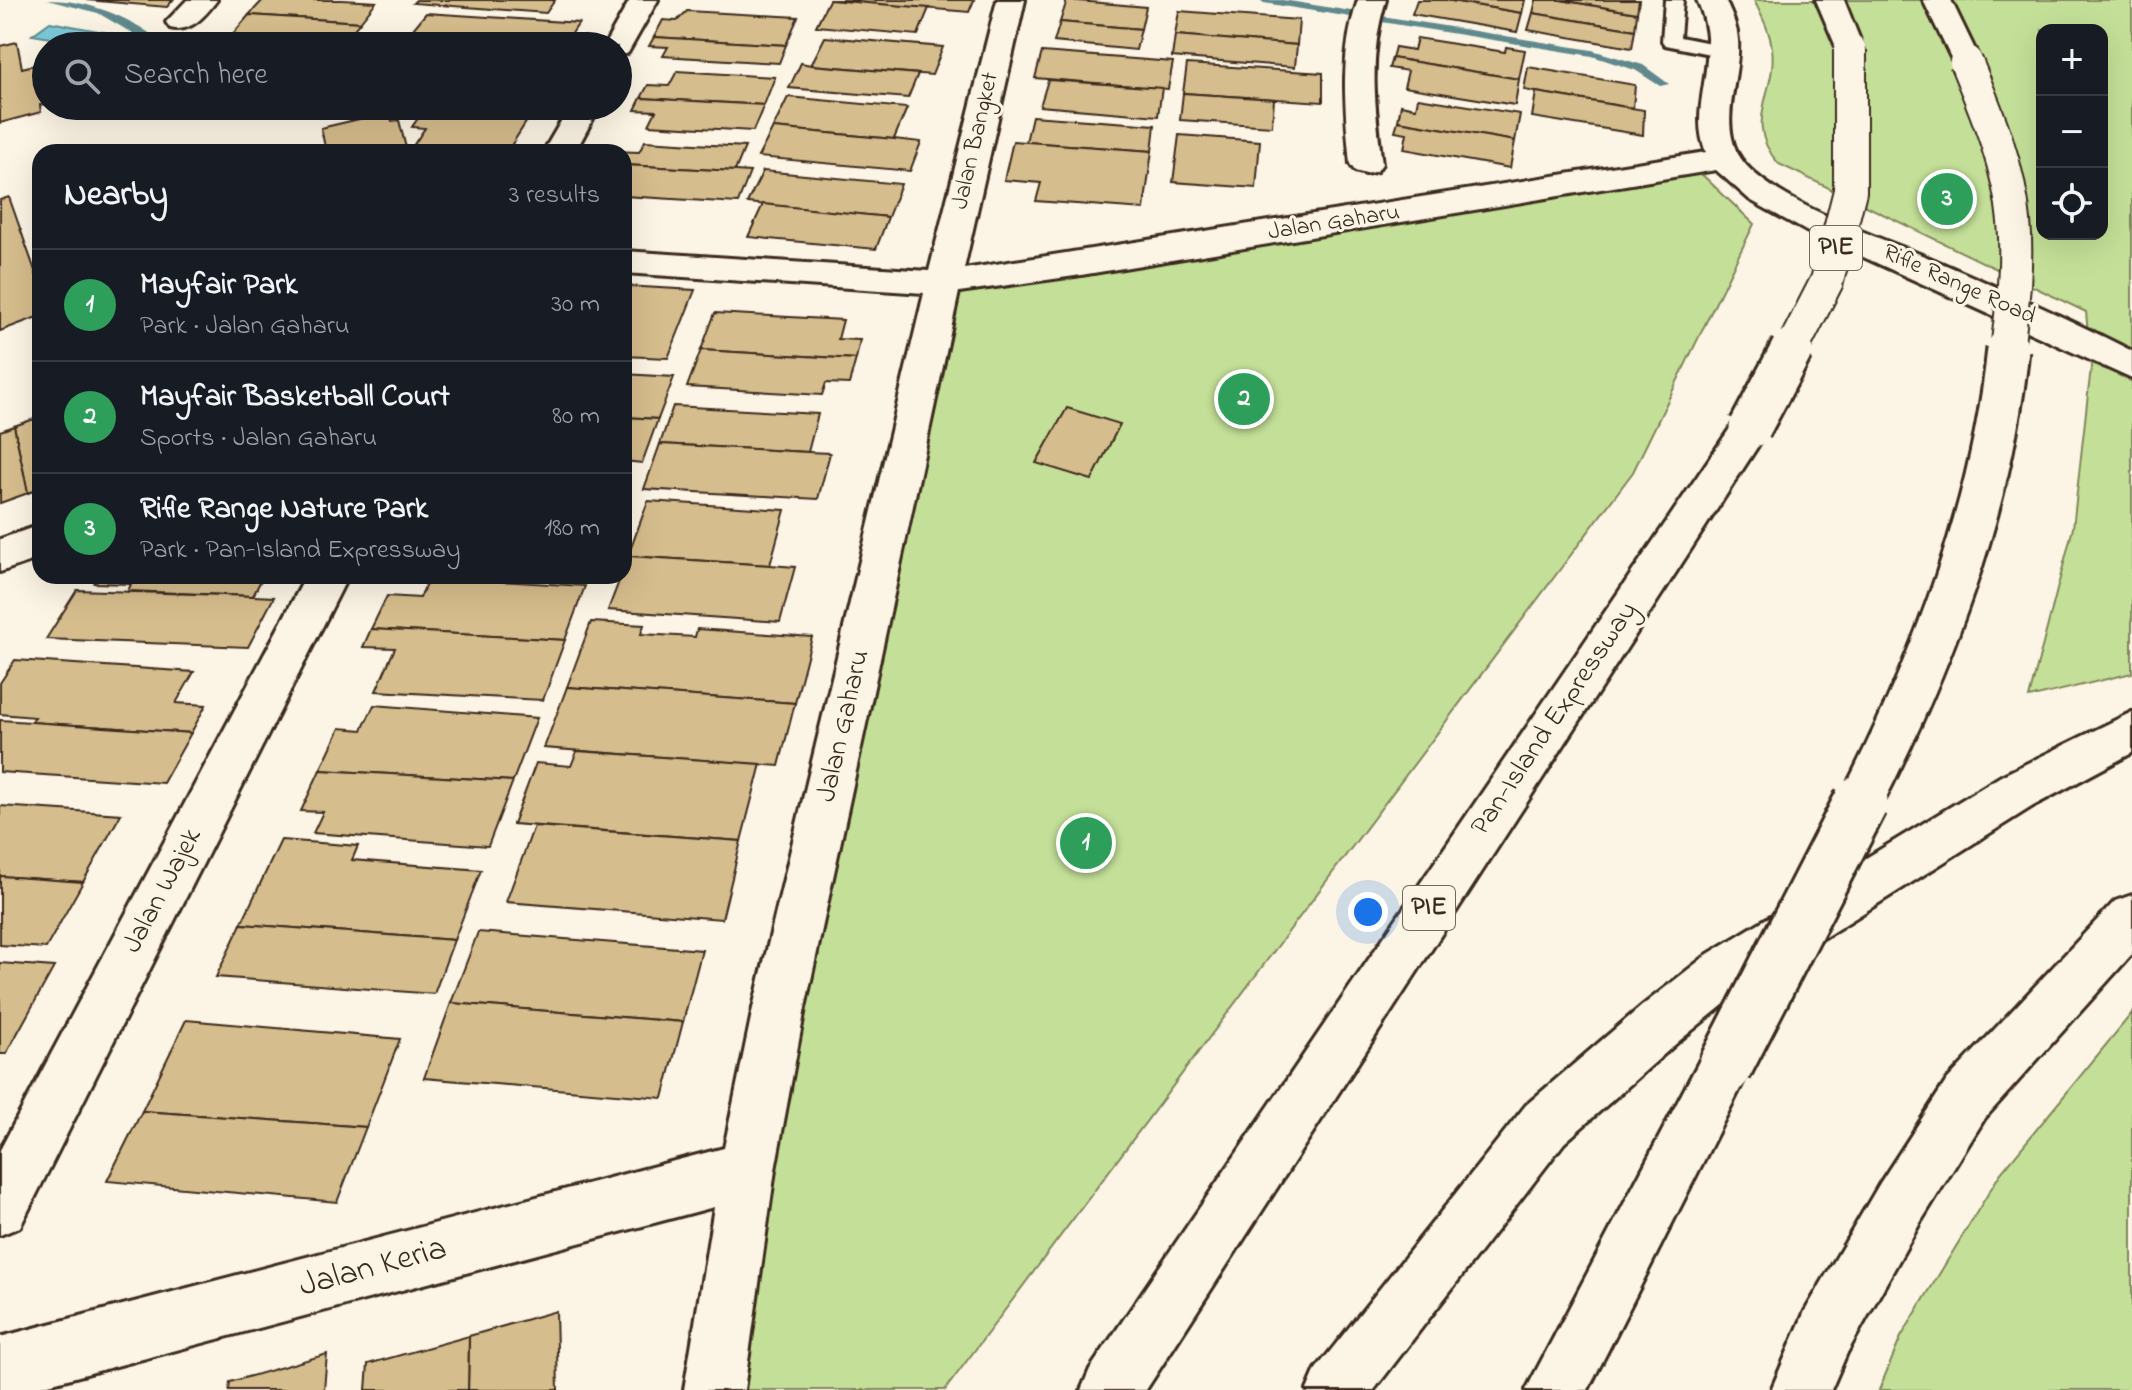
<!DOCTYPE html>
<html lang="en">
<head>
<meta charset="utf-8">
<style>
  :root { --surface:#171b24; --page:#242831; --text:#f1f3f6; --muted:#9ea1a6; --line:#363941; --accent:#7c3aed }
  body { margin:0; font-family:"Indie Flower",sans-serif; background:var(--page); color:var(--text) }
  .controls { position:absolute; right:24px; top:24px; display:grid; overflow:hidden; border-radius:16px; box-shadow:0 8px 32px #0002 }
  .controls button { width:72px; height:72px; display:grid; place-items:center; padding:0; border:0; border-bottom:2px solid var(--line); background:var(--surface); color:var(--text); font:40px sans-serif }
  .you { position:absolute; left:1368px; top:912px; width:28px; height:28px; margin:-20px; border:6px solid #fff; border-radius:50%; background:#1a73e8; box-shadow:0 0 0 12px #1a73e833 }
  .badge { display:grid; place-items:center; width:52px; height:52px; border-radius:50%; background:var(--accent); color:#fff; font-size:26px; font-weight:700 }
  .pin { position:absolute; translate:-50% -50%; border:4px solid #fff; box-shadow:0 2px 8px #0006 }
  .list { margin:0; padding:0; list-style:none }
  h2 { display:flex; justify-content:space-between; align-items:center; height:104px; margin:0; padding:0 32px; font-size:34px }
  h2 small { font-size:26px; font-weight:400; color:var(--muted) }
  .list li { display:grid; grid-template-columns:52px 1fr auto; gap:24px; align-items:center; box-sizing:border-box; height:112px; padding:0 32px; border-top:2px solid var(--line) }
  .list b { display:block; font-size:30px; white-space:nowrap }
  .list p { margin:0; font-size:26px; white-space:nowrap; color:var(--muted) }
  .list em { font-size:26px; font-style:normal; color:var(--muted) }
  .icon { flex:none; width:44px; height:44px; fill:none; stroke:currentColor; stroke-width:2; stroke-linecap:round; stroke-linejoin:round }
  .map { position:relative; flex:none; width:2132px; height:1390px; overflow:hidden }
  .search { position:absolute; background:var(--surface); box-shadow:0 8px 32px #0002; left:32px; top:32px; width:600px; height:88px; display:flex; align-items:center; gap:20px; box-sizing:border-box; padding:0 28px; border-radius:44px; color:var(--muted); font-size:30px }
  .panel { position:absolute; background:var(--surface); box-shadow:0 8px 32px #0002; left:32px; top:144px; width:600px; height:440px; border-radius:24px }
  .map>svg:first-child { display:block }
  .green { fill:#c4e098; stroke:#80855b; stroke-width:2; fill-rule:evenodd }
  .water { fill:#7bc9d9; stroke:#61898e; stroke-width:2 }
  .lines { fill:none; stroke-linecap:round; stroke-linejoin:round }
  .stream { fill:#61898e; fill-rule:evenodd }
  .building { fill:#d6bd8d; stroke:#3b2a1e; stroke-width:2 }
  .lane-casing { stroke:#3b2a1e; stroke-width:6 }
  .street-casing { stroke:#3b2a1e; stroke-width:6 }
  .highway-casing { stroke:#3b2a1e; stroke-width:6 }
  .lane { fill:#fcf5e5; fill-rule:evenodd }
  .street { fill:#fcf5e5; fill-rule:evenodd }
  .highway { fill:#fcf5e5; fill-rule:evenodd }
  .highway-bridge-far2-casing { stroke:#3b2a1e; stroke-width:36; stroke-linecap:butt }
  .highway-bridge-far1-casing { stroke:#3b2a1e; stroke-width:47; stroke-linecap:butt }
  .highway-bridge-casing { stroke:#3b2a1e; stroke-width:59; stroke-linecap:butt }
  .highway-bridge-far2 { stroke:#fcf5e5; stroke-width:32 }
  .highway-bridge-far1 { stroke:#fcf5e5; stroke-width:41 }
  .highway-bridge { stroke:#fcf5e5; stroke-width:53 }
  .labels { text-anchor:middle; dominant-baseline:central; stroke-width:6; stroke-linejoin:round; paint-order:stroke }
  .far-street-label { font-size:24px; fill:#3b2a1e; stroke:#fcf5e5 }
  .shield { fill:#fcf5e5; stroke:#75675a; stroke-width:2 }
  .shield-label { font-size:26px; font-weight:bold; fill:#3b2a1e }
  .street-label { font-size:28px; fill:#3b2a1e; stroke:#fcf5e5 }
  .near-street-label { font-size:34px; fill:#3b2a1e; stroke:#fcf5e5 }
</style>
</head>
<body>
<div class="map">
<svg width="2132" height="1390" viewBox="0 0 2132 1390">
  <rect width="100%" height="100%" fill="#fcf5e5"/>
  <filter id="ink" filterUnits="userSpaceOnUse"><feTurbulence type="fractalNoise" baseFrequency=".0125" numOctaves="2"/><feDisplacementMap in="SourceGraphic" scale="16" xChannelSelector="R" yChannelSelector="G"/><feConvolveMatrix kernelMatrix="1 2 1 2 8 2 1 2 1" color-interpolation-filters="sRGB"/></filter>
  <g filter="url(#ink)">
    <!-- green -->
    <g class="green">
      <path d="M1754 0H2132V673L2029 698 2073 528 2091 367 2086 312 1779 164C1741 122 1778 92 1772 48 1770 31 1761 15 1754 0ZM2042 30H2102V234H2042Z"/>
      <path d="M1693 166 1754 224 1633 472 945 1390H733L933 330 965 288Z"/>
      <path d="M2132 1013V1390H1879L1901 1337 2000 1174Z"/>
    </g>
    <!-- water -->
    <path class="water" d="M50 22 115 34 99 46 32 35Z"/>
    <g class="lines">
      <!-- stream -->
      <g class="stream">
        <path d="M47 0C90 0 134 18 166 46H154L98 13Z"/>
        <path d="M1259 0H1283L1592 50 1643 65 1669 84 1660 86 1635 70 1592 56 1264 3Z"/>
      </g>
    </g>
    <!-- building -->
    <g class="building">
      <path d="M86 0H173L167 7Z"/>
      <path d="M263 0H342L376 2 360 22 249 15Z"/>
      <path d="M416 0H555L546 13 413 3Z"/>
      <path d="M829 0H974L969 12Z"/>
      <path d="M829 0 929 8 918 35 816 26Z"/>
      <path d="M1067 0 1146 7 1141 29 1060 22Z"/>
      <path d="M1417 0H1446L1522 13 1517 32 1412 14Z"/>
      <path d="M1446 0H1525L1522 13Z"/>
      <path d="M1536 0H1561L1637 13 1635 30 1533 13Z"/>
      <path d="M1561 0H1639L1637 13Z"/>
      <path d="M687 11 798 17 786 45 654 37 663 20 677 21Z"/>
      <path d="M1179 11 1299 20 1297 45 1175 35Z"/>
      <path d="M426 13 579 23 571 35 589 37 583 46 400 45Z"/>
      <path d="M1533 13 1635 30 1632 48 1528 30Z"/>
      <path d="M249 15 360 22 343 43 231 36Z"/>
      <path d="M1060 22 1141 29 1136 50 1054 42Z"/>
      <path d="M1175 35 1297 45 1295 67 1172 57Z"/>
      <path d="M654 37 786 45 779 63 663 56 668 47 649 46Z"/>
      <path d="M825 37 943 47 932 75 811 65Z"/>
      <path d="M1417 38 1505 52 1506 47 1525 50 1519 79 1392 58 1395 47 1414 50Z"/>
      <path d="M17 42 22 68 46 62V104L40 105 41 112 0 123V46Z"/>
      <path d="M1042 52 1173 62 1168 89 1035 78Z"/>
      <path d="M1392 58 1519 79 1515 105 1404 87 1408 71 1389 68Z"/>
      <path d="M801 63 811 65 918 74 908 98 789 88Z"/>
      <path d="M1187 64 1323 73V102L1183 93Z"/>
      <path d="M1528 67 1635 85 1633 108 1524 90Z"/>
      <path d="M677 71 775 77 764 105 641 98 648 85 669 86Z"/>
      <path d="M1048 80 1162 88 1158 116 1040 106Z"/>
      <path d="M1536 92 1644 110 1643 135 1532 117Z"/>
      <path d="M1183 93 1274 99 1272 126 1180 120Z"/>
      <path d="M788 97 907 108 894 139 773 128Z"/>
      <path d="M641 98 764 105 753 131 649 125 656 111 635 110Z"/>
      <path d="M1418 98 1520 114 1515 141 1398 121 1401 105 1416 108Z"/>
      <path d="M425 108 530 116 507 152H437L440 148 413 146 425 128 412 127Z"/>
      <path d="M389 112 392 121 399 120 407 152H326L321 128Z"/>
      <path d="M1032 116 1155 125 1152 151 1026 142Z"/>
      <path d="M1398 121 1515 141 1510 168 1404 149 1407 133 1395 131Z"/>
      <path d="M773 128 894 139 921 142 910 171 758 157Z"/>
      <path d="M1179 135 1260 141 1256 188 1173 182Z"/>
      <path d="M645 141 745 147 735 171 624 165V152H612L613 151 639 152Z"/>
      <path d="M1013 141 1152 151 1144 209 1036 201 1041 183 1004 180Z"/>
      <path d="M624 165 735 171 750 172 738 203 624 196Z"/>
      <path d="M763 171 901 184 888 217 747 203Z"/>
      <path d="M9 197 40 285V316L0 331V200Z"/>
      <path d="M763 204 888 217 876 249 748 237Z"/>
      <path d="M624 286 695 290 668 358 624 356Z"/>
      <path d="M715 313 843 320 838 339 860 340 856 359 701 350Z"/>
      <path d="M701 350 856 359 849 384 826 383 822 395 687 387Z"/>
      <path d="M624 374 674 377 658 419 624 417Z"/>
      <path d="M673 406 818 414 808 452 660 444Z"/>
      <path d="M1067 408 1120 424 1092 480 1036 463Z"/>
      <path d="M40 417V489L28 493 14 426Z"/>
      <path d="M624 417 658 419 642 463 624 461Z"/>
      <path d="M14 426 28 493 0 503V431Z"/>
      <path d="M660 444 808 452 830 453 818 499 644 489Z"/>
      <path d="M648 501 785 510 770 565 628 556Z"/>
      <path d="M628 556 770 565 795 567 780 622 608 610 621 576H624Z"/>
      <path d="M98 576H263L253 596 128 591 131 584 94 583Z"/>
      <path d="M429 577 585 586 565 640 371 629 387 596 420 598Z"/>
      <path d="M77 590 253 596 274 597 248 647 46 639Z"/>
      <path d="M591 622 644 625 641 634 695 637 697 629 812 637 795 703 567 687Z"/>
      <path d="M371 629 565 640 543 700 376 691 395 648 363 647Z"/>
      <path d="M15 660 194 672 176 703 206 705 191 733 31 722 35 717 0 714V683Z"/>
      <path d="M567 687 795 703 779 766 544 748Z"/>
      <path d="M374 705 537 718 513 781 320 770 340 728 362 730Z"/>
      <path d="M0 720 31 722 191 733 163 783 0 772Z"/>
      <path d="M577 751 761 764 741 841 513 824 536 763 571 766Z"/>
      <path d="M320 770 513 781 488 846 313 833 323 812 301 811Z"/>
      <path d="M0 806 121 814 83 882 0 876Z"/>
      <path d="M534 826 741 841 722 919 506 902Z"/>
      <path d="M281 840 358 846 352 860 481 870 454 940 241 924Z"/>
      <path d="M0 876 83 882 46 948 0 945Z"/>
      <path d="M241 924 454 940 434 994 216 977Z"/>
      <path d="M478 932 702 950 683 1022 451 1003Z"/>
      <path d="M0 963 54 967 6 1054H0Z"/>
      <path d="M451 1003 683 1022 663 1098 424 1078Z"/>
      <path d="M186 1020 400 1039 366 1127 142 1111Z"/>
      <path d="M142 1111 366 1127 337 1202 107 1181Z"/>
      <path d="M556 1311 558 1390H468L469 1336Z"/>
      <path d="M469 1336 468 1390H366L368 1364Z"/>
      <path d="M327 1354 324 1390H229L230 1382Z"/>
    </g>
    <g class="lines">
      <!-- lane casing -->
      <g class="lane-casing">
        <path id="lane" d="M1665 0H1683L1680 37 1731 47 1734 51 1731 55 1725 57 1665 45 1662 41Z"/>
      </g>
      <!-- street casing -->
      <g class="street-casing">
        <g id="street">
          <path d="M187 0H217C205 16 191 33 170 28L166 22Z"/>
          <path d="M630 0H658L628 53 618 56V46H604Z"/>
          <path d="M997 0H1025L964 269 1706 152C1686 104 1725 59 1697 0H1725C1731 13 1737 25 1738 40 1741 77 1719 119 1738 154 1763 200 1890 241 1939 262 2004 290 2069 319 2132 351V379L1806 231 1750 200 1716 170 1075 276 959 292 805 1008 775 1170 744 1390H684L714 1207 26 1390H0V1337L724 1148 753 1008 924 293 624 273V251L929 271Z"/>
          <path d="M1358 0H1386C1368 55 1375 107 1382 164L1377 171 1366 174 1355 171 1350 164C1345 107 1339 55 1358 0Z"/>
          <path d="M570 106H600L575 152H543Z"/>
          <path d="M40 525V558L0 572V539Z"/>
          <path d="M306 576H348L20 1227 0 1235V1150Z"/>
        </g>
      </g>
      <!-- highway casing -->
      <g class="highway-casing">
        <g id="highway">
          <path d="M1816 0H1844L1864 50 1860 56 1850 59 1840 56Z"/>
          <path d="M1923 0H1951L1981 62 1976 68 1966 71 1956 68Z"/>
          <path d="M1750 414 1763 418 1769 428 1763 438 1146 1390H1081L1090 1369 1737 418Z"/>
          <path d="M2132 712V753L2033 806 1744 988 1679 1041 1564 1143 1374 1390H1307L1316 1369 1526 1105 1643 1005 1708 954 2001 776Z"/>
          <path d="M2132 895V954L1985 1118 1920 1223 1847 1353 1831 1390H1771L1805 1311 1880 1183 1947 1080 2115 901Z"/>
          <path d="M1725 1041 1744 1048 1751 1067 1588 1390H1526L1706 1048Z"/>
        </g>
      </g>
      <!-- lane -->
      <use href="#lane" class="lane"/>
      <!-- street -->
      <use href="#street" class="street"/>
      <!-- highway -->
      <use href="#highway" class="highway"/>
      <!-- highway-bridge-far2 casing -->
      <g class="highway-bridge-far2-casing">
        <g id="highway-bridge-far2">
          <path d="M1966 62C1987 113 2009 165 2014 221 2018 264 2012 308 2007 351"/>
          <path d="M1791 351 1827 281 1850 191V50"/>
        </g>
      </g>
      <!-- highway-bridge-far1 casing -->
      <g class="highway-bridge-far1-casing">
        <g id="highway-bridge-far1">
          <path d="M1750 428 1792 349"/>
          <path d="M1860 804C1932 662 1992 509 2008 349"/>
        </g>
      </g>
      <!-- highway-bridge casing -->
      <g class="highway-bridge-casing">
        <path id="highway-bridge" d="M1725 1067 1861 802"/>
      </g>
      <!-- highway-bridge-far2 -->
      <use href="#highway-bridge-far2" class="highway-bridge-far2"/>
      <!-- highway-bridge-far1 -->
      <use href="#highway-bridge-far1" class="highway-bridge-far1"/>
      <!-- highway-bridge -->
      <use href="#highway-bridge" class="highway-bridge"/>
    </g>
  </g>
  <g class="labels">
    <!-- far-street labels -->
    <g class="far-street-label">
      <text transform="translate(976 141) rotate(-77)">Jalan Bangket</text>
      <text transform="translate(1334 223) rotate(-9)">Jalan Gaharu</text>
      <text transform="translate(1959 285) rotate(24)">Rifle Range Road</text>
    </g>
    <!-- shield labels -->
    <g class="shield">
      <rect x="1810" y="226" width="52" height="44" rx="6"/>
      <rect x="1403" y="886" width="52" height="44" rx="6"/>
    </g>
    <g class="shield-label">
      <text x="1836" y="248">PIE</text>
      <text x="1429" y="908">PIE</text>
    </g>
    <!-- street labels -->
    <g class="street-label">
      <text transform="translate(1555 719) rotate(-56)">Pan-Island Expressway</text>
      <text transform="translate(844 726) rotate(-77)">Jalan Gaharu</text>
      <text transform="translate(163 891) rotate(-62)">Jalan Wajek</text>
    </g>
    <!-- near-street labels -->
    <g class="near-street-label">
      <text transform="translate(373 1268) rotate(-15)">Jalan Keria</text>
    </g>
  </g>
</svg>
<div class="controls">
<button>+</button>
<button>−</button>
<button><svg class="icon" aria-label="locate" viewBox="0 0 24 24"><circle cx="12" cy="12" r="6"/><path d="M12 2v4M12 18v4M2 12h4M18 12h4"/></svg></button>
</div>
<div class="you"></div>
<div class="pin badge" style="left:1086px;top:843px;background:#2e9e5b">1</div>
<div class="pin badge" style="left:1244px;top:399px;background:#2e9e5b">2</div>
<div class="pin badge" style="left:1947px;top:199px;background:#2e9e5b">3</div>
<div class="search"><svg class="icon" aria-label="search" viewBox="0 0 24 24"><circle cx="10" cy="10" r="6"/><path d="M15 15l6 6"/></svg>Search here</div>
<section class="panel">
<h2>Nearby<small>3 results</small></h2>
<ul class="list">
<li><span class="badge" style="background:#2e9e5b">1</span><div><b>Mayfair Park</b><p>Park · Jalan Gaharu</p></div><em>30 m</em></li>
<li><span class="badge" style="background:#2e9e5b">2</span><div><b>Mayfair Basketball Court</b><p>Sports · Jalan Gaharu</p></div><em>80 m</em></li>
<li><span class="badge" style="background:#2e9e5b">3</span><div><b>Rifle Range Nature Park</b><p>Park · Pan-Island Expressway</p></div><em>180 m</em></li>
</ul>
</section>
</div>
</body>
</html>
